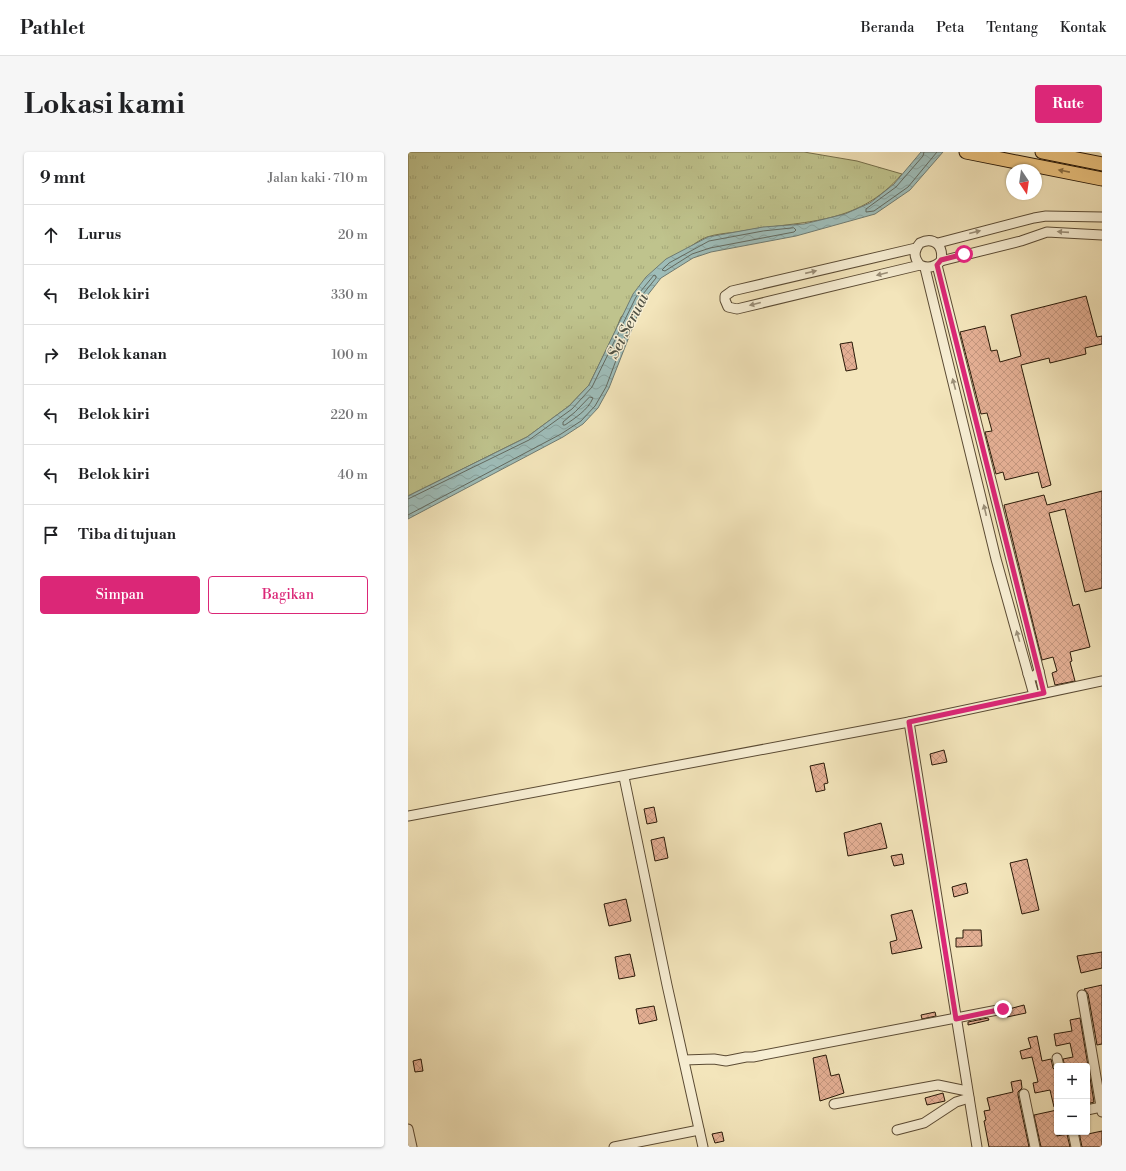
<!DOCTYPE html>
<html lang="id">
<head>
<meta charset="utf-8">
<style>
  :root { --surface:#fff; --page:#f6f6f6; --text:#202124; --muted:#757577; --line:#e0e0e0; --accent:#db2777 }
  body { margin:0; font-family:"Libre Bodoni",serif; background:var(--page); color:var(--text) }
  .controls { position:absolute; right:12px; bottom:12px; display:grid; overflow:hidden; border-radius:4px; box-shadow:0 1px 3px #0004 }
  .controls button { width:36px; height:36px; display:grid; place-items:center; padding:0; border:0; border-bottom:1px solid var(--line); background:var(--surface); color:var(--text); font:20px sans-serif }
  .compass { position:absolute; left:598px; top:12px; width:36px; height:36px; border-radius:50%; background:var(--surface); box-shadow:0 1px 3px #0004; rotate:167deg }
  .stop { position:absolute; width:12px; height:12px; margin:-9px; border:3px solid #db2777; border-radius:50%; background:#fff }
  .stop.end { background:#db2777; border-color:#fff; box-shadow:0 1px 4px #0008 }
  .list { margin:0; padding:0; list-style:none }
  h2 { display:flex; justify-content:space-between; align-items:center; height:52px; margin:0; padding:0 16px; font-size:17px }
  h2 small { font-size:13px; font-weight:400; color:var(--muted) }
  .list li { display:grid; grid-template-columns:26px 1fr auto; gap:12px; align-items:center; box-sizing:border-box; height:60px; padding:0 16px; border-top:1px solid var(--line) }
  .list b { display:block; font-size:15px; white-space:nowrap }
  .list em { font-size:13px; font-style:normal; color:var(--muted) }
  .actions { display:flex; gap:8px; padding:12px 16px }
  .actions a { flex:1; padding:9px 0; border:1px solid var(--accent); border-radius:4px; text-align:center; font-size:14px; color:var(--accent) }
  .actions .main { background:var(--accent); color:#fff }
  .icon { flex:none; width:22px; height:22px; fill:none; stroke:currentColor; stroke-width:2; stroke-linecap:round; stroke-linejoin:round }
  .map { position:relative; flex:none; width:694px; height:995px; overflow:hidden; border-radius:4px }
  header { display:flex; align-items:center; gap:24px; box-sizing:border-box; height:56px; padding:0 20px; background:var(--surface); border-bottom:1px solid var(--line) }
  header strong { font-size:19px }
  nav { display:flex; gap:22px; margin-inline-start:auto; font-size:14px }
  .intro { display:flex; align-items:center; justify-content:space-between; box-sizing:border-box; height:96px; padding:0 24px }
  h1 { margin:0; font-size:28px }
  .button { padding:10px 18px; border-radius:4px; background:var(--accent); color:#fff; font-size:14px; font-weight:700 }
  main { display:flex; gap:24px; padding:0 24px }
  aside { flex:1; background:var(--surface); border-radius:4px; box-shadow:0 1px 3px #0004 }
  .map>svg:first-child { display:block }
  .grass { fill:url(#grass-tufts); stroke:#746e4a }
  .water { fill:url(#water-waves); stroke:#6f7b72 }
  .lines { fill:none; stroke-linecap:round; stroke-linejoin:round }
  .shore { stroke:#636a60; stroke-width:1 }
  .building { fill:url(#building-cross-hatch); stroke:#281807 }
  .minor-casing { stroke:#5b4b34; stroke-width:11 }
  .highway-casing { stroke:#281807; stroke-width:15 }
  .minor { stroke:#f7eed3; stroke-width:9 }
  .highway { stroke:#eac27e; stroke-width:13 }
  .oneway { fill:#896d42 }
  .oneway2 { fill:#9a8e77 }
  .route { stroke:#db2777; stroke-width:5 }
  .labels { text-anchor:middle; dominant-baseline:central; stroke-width:3; stroke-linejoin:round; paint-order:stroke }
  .water-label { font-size:16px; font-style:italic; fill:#515245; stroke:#f7eed3 }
</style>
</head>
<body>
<header>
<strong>Pathlet</strong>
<nav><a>Beranda</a><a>Peta</a><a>Tentang</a><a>Kontak</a></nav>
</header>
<div class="intro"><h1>Lokasi kami</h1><a class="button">Rute</a></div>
<main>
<aside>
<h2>9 mnt<small>Jalan kaki · 710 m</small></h2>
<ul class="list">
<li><svg class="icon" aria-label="ahead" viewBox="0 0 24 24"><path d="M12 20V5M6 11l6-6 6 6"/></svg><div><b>Lurus</b></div><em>20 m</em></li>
<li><svg class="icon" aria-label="left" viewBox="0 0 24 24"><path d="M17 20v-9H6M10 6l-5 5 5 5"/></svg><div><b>Belok kiri</b></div><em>330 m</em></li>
<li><svg class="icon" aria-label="right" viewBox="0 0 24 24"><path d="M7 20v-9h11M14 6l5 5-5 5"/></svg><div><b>Belok kanan</b></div><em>100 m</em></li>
<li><svg class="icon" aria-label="left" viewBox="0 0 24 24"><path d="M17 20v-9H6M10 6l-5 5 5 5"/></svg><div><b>Belok kiri</b></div><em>220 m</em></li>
<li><svg class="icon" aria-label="left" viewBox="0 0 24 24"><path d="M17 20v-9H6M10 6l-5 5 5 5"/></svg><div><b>Belok kiri</b></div><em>40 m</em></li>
<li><svg class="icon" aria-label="arrive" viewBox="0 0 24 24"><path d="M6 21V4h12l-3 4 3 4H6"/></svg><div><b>Tiba di tujuan</b></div></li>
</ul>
<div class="actions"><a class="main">Simpan</a><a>Bagikan</a></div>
</aside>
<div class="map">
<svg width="694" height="995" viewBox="0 0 694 995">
  <defs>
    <pattern id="grass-tufts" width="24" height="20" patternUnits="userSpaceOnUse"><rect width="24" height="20" fill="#bfc38d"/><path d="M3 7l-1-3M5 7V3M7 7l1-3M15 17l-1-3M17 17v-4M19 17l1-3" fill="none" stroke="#a4a778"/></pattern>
    <pattern id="water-waves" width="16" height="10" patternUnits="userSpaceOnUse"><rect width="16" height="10" fill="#9ebdb9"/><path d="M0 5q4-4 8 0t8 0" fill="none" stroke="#88a29e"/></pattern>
    <pattern id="building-cross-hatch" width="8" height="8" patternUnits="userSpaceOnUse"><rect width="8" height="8" fill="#e4af94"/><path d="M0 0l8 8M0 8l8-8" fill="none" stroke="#c4967e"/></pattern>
  </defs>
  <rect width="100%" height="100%" fill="#f3e5bb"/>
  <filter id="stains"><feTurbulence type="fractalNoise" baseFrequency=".005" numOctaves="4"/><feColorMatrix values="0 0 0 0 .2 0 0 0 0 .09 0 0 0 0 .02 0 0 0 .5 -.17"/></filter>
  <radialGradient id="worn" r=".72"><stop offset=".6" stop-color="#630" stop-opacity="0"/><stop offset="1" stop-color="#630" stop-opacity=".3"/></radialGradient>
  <!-- grass -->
  <path class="grass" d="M0 0H396L449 9 494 22C448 76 391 68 329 80 320 81 308 82 299 85 274 94 233 144 213 165L207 180 181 233 161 254 119 285 0 344Z"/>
  <!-- water -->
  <path class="water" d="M513 0H535L502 38 467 62 388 84 303 100 285 106 253 126 235 149 201 236 190 256 175 272 155 285 0 367V344L119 285 161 254 181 233 225 142 238 125 258 107 300 85 355 75 396 72 437 62 462 51 486 32Z"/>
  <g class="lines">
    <!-- shore -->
    <g class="shore">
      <path d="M516 0 515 4 488 35 458 57V60L466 59 500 35 529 0"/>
      <path d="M386 76 388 78 386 80 302 96 284 102 257 119 254 118 261 111 301 89 355 79Z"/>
      <path d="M182 245 185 246C180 258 167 266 157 273H155V270L167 260Z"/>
      <path d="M0 347 121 288 164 257 184 235 228 145 246 123 248 124V126L231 147 198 235 187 254 173 269 153 282 0 363"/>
    </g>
  </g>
  <!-- building -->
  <g class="building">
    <path d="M678 144 689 185 694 184V192L677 196 678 202 642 211 641 206 613 213 643 333 634 336 630 320 597 328 595 320 588 322 577 280 584 279 579 261 573 262 552 180 577 174 583 199 589 198 592 210 613 204 603 163Z"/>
    <path d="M444 190 449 217 438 219 432 192Z"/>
    <path d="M694 339V436L677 440 657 357 641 361 665 454 671 452 682 495 662 500 664 509 662 510 667 529 647 533 644 521 649 519 645 505 634 508 596 353 636 343 639 353Z"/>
    <path d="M536 598 539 610 524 613 522 602Z"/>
    <path d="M416 611 420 631 416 632 417 638 408 640 402 614Z"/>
    <path d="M246 655 249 670 239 672 236 657Z"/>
    <path d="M473 671 479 696 440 704 436 681Z"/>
    <path d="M256 685 260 706 247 709 243 688Z"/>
    <path d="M494 702 496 712 486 714 483 704Z"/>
    <path d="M619 707 631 758 614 762 602 711Z"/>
    <path d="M558 731 560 741 546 745 544 735Z"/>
    <path d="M218 747 223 769 201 774 196 752Z"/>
    <path d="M504 758 514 796 484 802 482 790 489 788 483 763Z"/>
    <path d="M555 778H573L574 794 548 795V786H555Z"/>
    <path d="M694 800V816L673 821 669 804Z"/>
    <path d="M222 802 227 824 211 827 207 805Z"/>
    <path d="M694 833V892L689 893 680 842 676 837Z"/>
    <path d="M616 853 618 861 599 865 601 857Z"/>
    <path d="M246 854 249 868 231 872 228 857Z"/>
    <path d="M527 860 528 864 514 867 513 863Z"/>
    <path d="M580 866 581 868 560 873V870Z"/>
    <path d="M672 866 686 950 679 952V914H657L655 907 665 905 662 891 648 894 646 882 664 879 662 868Z"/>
    <path d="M629 884 634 909 643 907 645 916 649 920V954L646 955 642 938 627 941 625 931 630 930 624 905 614 907 612 899 623 896 620 886Z"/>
    <path d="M418 903 423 924 431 922 436 941 412 949 405 906Z"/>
    <path d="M13 907 15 919 7 920 5 909Z"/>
    <path d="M613 928 614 936 610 940V943L621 995H581L576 969 578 968 576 959 582 958 579 946 605 940 603 930Z"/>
    <path d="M535 941 537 949 519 953 517 946Z"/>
    <path d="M649 958V984L659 982 662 995H633L626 963Z"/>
    <path d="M694 979V995H674L671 980H680V982Z"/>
    <path d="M314 980 316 989 307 991 304 982Z"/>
  </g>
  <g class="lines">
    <!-- minor casing -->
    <g class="minor-casing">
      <g id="minor">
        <path d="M530 91 626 66 638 64 694 65"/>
        <path d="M508 96 324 139 317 144V148L320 155 329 157 512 113C520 117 527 115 533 109 536 94 526 84 512 91 506 98 505 105 512 113"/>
        <path d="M533 109 613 89 639 80 694 83"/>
        <path d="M529 113 631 519 627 524H623L620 522"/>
        <path d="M517 116 588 407 626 543"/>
        <path d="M631 519 636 541"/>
        <path d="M501 570 569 995"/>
        <path d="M216 625 259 833 295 995"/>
        <path d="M0 664 501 570 694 529"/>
        <path d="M674 843 694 960"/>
        <path d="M649 906 651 914"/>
        <path d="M276 908 306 907 318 909 338 905H345L595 857"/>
        <path d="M616 942 627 995"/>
        <path d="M426 952 530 933 559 939"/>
        <path d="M679 958 693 955"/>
        <path d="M0 977 4 995"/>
        <path d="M489 978 516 971 548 950 561 946"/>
        <path d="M665 980 668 995"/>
        <path d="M206 995 291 978"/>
      </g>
    </g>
    <!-- highway casing -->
    <g class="highway-casing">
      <g id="highway">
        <path d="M558 0 694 27"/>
        <path d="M634 0 694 12"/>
      </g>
    </g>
    <!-- minor -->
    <use href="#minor" class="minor"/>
    <!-- highway -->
    <use href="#highway" class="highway"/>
  </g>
  <!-- one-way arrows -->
  <defs><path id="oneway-solid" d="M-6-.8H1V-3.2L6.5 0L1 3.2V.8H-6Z"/></defs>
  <use class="oneway" href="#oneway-solid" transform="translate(656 19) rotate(-169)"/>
  <g class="oneway2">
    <use href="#oneway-solid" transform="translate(567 80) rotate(-14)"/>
    <use href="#oneway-solid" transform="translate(655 80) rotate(-176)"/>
    <use href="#oneway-solid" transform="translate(403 120) rotate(-13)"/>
    <use href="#oneway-solid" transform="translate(474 122) rotate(166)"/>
    <use href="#oneway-solid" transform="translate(347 152) rotate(166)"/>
    <use href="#oneway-solid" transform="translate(546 232) rotate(-105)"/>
    <use href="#oneway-solid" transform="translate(577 358) rotate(-103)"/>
    <use href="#oneway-solid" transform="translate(610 484) rotate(-106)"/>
  </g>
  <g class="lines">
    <!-- route -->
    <path class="route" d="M556 102 533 108 529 113 636 541 501 570 548 867 595 857"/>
  </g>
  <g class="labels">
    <!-- water labels -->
    <g class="water-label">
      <text transform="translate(220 174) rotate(-63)">Sei Seruai</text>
    </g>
  </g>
  <rect width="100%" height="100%" filter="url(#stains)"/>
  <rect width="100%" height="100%" fill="url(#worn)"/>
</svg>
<div class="controls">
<button>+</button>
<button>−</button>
</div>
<svg class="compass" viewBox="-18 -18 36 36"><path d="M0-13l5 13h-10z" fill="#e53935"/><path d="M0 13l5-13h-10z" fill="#757577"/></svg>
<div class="stop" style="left:556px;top:102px"></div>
<div class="stop end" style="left:595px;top:857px"></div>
</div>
</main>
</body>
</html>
